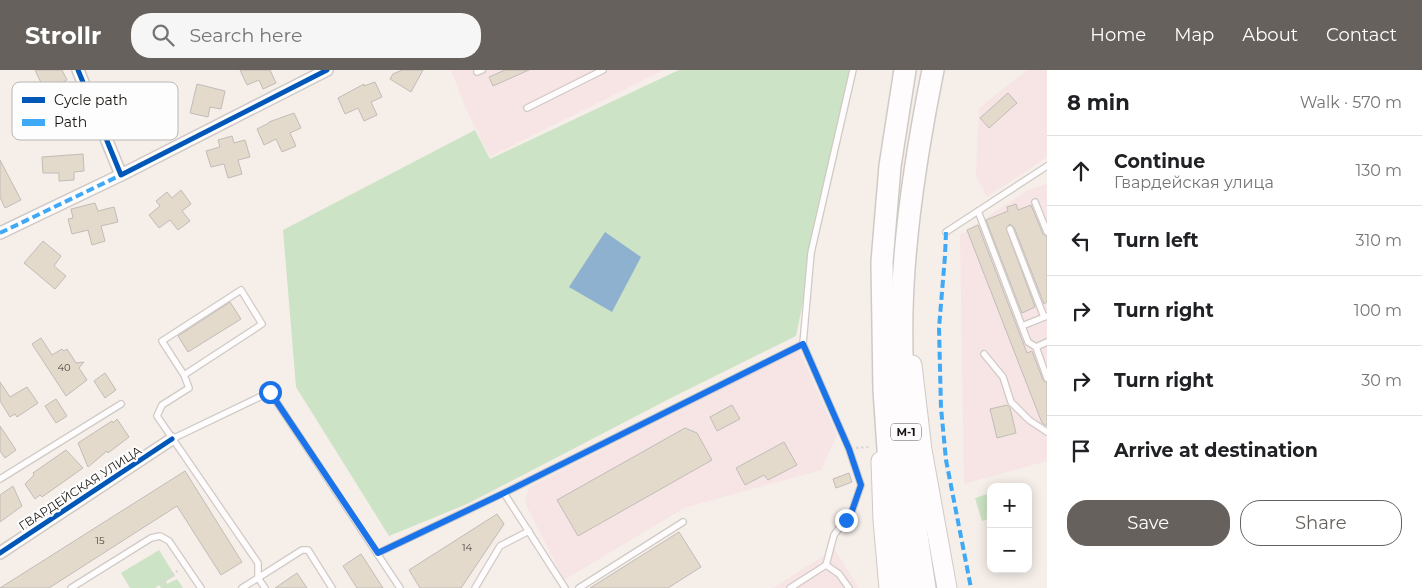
<!DOCTYPE html>
<html lang="en">
<head>
<meta charset="utf-8">
<style>
  :root { --surface:#fff; --page:#f6f6f6; --text:#202124; --muted:#757577; --line:#e0e0e0; --accent:#67615d }
  body { margin:0; font-family:Montserrat,sans-serif; background:var(--page); color:var(--text) }
  .controls { position:absolute; right:15px; bottom:15px; display:grid; overflow:hidden; border-radius:10px; box-shadow:0 2px 12px #0003 }
  .controls button { width:45px; height:45px; display:grid; place-items:center; padding:0; border:0; border-bottom:1px solid var(--line); background:var(--surface); color:var(--text); font:25px sans-serif }
  .stop { position:absolute; width:15px; height:15px; margin:-11px; border:4px solid #1a73e8; border-radius:50%; background:#fff }
  .stop.end { background:#1a73e8; border-color:#fff; box-shadow:0 1px 5px #0008 }
  .list { margin:0; padding:0; list-style:none }
  h2 { display:flex; justify-content:space-between; align-items:center; height:65px; margin:0; padding:0 20px; font-size:21px }
  h2 small { font-size:16px; font-weight:400; color:var(--muted) }
  .list li { display:grid; grid-template-columns:32px 1fr auto; gap:15px; align-items:center; box-sizing:border-box; height:70px; padding:0 20px; border-top:1px solid var(--line) }
  .list b { display:block; font-size:19px; white-space:nowrap }
  .list p { margin:0; font-size:16px; white-space:nowrap; color:var(--muted) }
  .list em { font-size:16px; font-style:normal; color:var(--muted) }
  .actions { display:flex; gap:10px; padding:15px 20px }
  .actions a { flex:1; padding:11px 0; border:1px solid var(--accent); border-radius:20px; text-align:center; font-size:18px; color:var(--accent) }
  .actions .main { background:var(--accent); color:#fff }
  .icon { flex:none; width:28px; height:28px; fill:none; stroke:currentColor; stroke-width:2; stroke-linecap:round; stroke-linejoin:round }
  .map { position:relative; flex:none; width:1047px; height:518px; overflow:hidden }
  header { display:flex; align-items:center; gap:30px; box-sizing:border-box; height:70px; padding:0 25px; background:var(--accent); color:#fff }
  header strong { font-size:24px }
  nav { display:flex; gap:28px; margin-inline-start:auto; font-size:18px }
  .search { width:350px; height:45px; background:var(--page); display:flex; align-items:center; gap:12px; box-sizing:border-box; padding:0 18px; border-radius:20px; color:var(--muted); font-size:19px }
  main { display:flex }
  aside { flex:1; background:var(--surface) }
  .map>svg:first-child { display:block }
  .industrial { fill:#f7e5e6 }
  .green { fill:#cde3c5 }
  .water { fill:#8eb1d0 }
  .building { fill:#e4dacc; stroke:#c1bcb8 }
  .lines { fill:none; stroke-linecap:round; stroke-linejoin:round }
  .lane-casing { stroke:#d0cac6; stroke-width:8 }
  .street-casing { stroke:#d0cac6; stroke-width:14 }
  .primary-casing { stroke:#d0cac6; stroke-width:21 }
  .highway-casing { stroke:#d0cac6; stroke-width:24 }
  .path { stroke:#d9d6d5; stroke-width:2; stroke-dasharray:2.5 2.5; stroke-linecap:butt }
  .lane { stroke:#fefcfc; stroke-width:5.5 }
  .street { stroke:#fefcfc; stroke-width:11 }
  .primary { stroke:#fefcfc; stroke-width:19 }
  .highway { stroke:#fefcfc; stroke-width:21 }
  .quiet { stroke:#3fa9f5; stroke-width:4; stroke-dasharray:8 4; stroke-linecap:butt }
  .cycleway-casing { stroke:#fdfdfd; stroke-width:8 }
  .cycleway { stroke:#0057b8; stroke-width:5 }
  .route { stroke:#1a73e8; stroke-width:6 }
  .labels { text-anchor:middle; dominant-baseline:central; stroke-width:4.5; stroke-linejoin:round; paint-order:stroke }
  .number-label { font-size:10px; fill:#4c4640 }
  .shield { fill:#fdfdfd; stroke:#5e5b58; stroke-width:1 }
  .shield-label { font-size:11px; font-weight:bold; fill:#1a1512 }
  .street-label { font-size:12px; fill:#1a1512; stroke:#fdfdfd }
  .key { fill:#fdfdfd; stroke:#b9b7b6; stroke-width:1 }
  .key-label { font-size:14px; fill:#1a1512 }
</style>
</head>
<body>
<header>
<strong>Strollr</strong>
<div class="search"><svg class="icon" aria-label="search" viewBox="0 0 24 24"><circle cx="10" cy="10" r="6"/><path d="M15 15l6 6"/></svg>Search here</div>
<nav><a>Home</a><a>Map</a><a>About</a><a>Contact</a></nav>
</header>
<main>
<div class="map">
<svg width="1047" height="518" viewBox="0 0 1047 518">
  <rect width="100%" height="100%" fill="#f5eee9"/>
  <!-- industrial -->
  <g class="industrial">
    <path d="M451 0H664L490 87 465 37Z"/>
    <path d="M1027 0H1047V87L987 127 976 106 979 38Z"/>
    <path d="M1047 114V391L964 414 960 165 1028 120Z"/>
    <path d="M799 280 837 365 821 400 684 438 564 510 525 433 529 417Z"/>
    <path d="M834 479 859 518H773Z"/>
  </g>
  <!-- green -->
  <g class="green">
    <path d="M679 0H850L796 266 671 328 467 434 389 466 296 317 283 160 475 60 490 89Z"/>
    <path d="M991 423V448L982 451 975 428Z"/>
    <path d="M159 480 175 506 166 511 167 514 177 509 183 518H161L159 515 155 518H130L121 503Z"/>
  </g>
  <!-- water -->
  <path class="water" d="M605 162 641 187 612 242 569 217Z"/>
  <!-- building -->
  <g class="building">
    <path d="M35 0H62L67 10 58 15 63 24 49 30Z"/>
    <path d="M240 0H270L276 13 263 19 259 10 247 15Z"/>
    <path d="M402 0H423L411 22 390 9 393 4Z"/>
    <path d="M505 0H529L493 16 489 7Z"/>
    <path d="M375 12 382 27 371 32 377 45 364 51 358 38 345 44 338 28 364 14V16Z"/>
    <path d="M197 14 225 21 221 39 210 37 208 47 190 43Z"/>
    <path d="M1008 23 1017 33 989 58 980 48Z"/>
    <path d="M294 43 301 58 290 63 296 76 282 82 276 69 264 75 257 59 269 53V52Z"/>
    <path d="M232 66 234 73 245 70 250 87 238 90 242 104 228 108 224 94 211 97 206 81 220 77 218 70Z"/>
    <path d="M83 84 84 101 74 102V110L59 111V103H43L42 87Z"/>
    <path d="M0 90 21 130 5 138 0 127Z"/>
    <path d="M181 120 191 134 182 141 190 151 178 160 170 150 159 158 149 145 160 136 156 131 167 122 172 128Z"/>
    <path d="M95 133 98 141 114 137 118 152 101 156 105 171 92 175 88 160 72 164 68 149 73 148 71 139Z"/>
    <path d="M1016 134 1018 140 1031 135 1043 164 1047 167V232L1044 234 1014 157 1010 154 1006 158 1035 237 1022 243 986 150 1008 141 1007 137Z"/>
    <path d="M978 155 1027 283 1032 281 1043 310 1047 313V356L1042 353 967 160Z"/>
    <path d="M43 171 61 186 54 196 66 206 55 219 24 193Z"/>
    <path d="M230 232 241 249 188 282 178 266Z"/>
    <path d="M41 268 52 285 62 279 64 281 67 279 76 293 84 292 79 298 87 310 66 326 32 274Z"/>
    <path d="M105 303 116 320 105 328 94 311Z"/>
    <path d="M0 312 10 327 27 317 38 333 17 347 15 344 10 347 0 331Z"/>
    <path d="M56 329 67 346 56 353 45 336Z"/>
    <path d="M732 335 740 349 717 361 710 347Z"/>
    <path d="M1007 335 1010 338 1016 363 997 368 990 339Z"/>
    <path d="M117 349 129 367 108 383 107 381 88 397 78 373 112 351 113 353Z"/>
    <path d="M0 356 16 380 5 388 0 381Z"/>
    <path d="M685 358 697 363 712 390 578 466 557 430Z"/>
    <path d="M784 372 797 395 768 410 764 405 745 415 736 398Z"/>
    <path d="M66 380 83 398 42 427 40 425 35 429 25 414 34 405 33 403Z"/>
    <path d="M185 401 242 492 221 505 177 436 49 518H0Z"/>
    <path d="M849 403 852 412 836 418 833 409Z"/>
    <path d="M13 416 22 436 0 452V425Z"/>
    <path d="M497 444 504 454 461 518H420L409 500Z"/>
    <path d="M679 462 701 497 668 518H590Z"/>
    <path d="M361 484 383 518H357L343 496Z"/>
    <path d="M297 503 307 518H275Z"/>
  </g>
  <g class="lines">
    <!-- lane casing -->
    <g class="lane-casing">
      <g id="lane">
        <path d="M477 0V2L482 0"/>
        <path d="M527 38 603 0"/>
        <path d="M1035 132 1047 162"/>
        <path d="M978 141 1028 272 1036 277 1047 308"/>
        <path d="M1010 159 1044 247"/>
        <path d="M946 162 1047 96"/>
        <path d="M1022 256 1047 246"/>
        <path d="M1036 277 1047 272"/>
        <path d="M984 284 1003 307 1011 332 1029 350 1047 362"/>
        <path d="M184 305 162 271 241 220 262 254 184 305 189 318 162 335 157 346 258 493V508L265 518"/>
        <path d="M172 369 270 322 400 518"/>
        <path d="M0 409 121 334"/>
        <path d="M504 423 565 518"/>
        <path d="M378 483 504 423 803 274"/>
        <path d="M826 495 839 504 849 518"/>
        <path d="M71 518 151 468 160 466 169 471 201 518"/>
        <path d="M242 518 302 480H308L332 518"/>
        <path d="M475 518 500 476 529 461"/>
        <path d="M579 518 683 452"/>
        <path d="M790 518 826 495 834 465 852 441 861 415 849 379 803 274 811 183 853 0"/>
      </g>
    </g>
    <!-- street casing -->
    <g class="street-casing">
      <g id="street">
        <path d="M78 0 121 105 327 0"/>
        <path d="M0 163 121 105"/>
        <path d="M0 483 172 369"/>
      </g>
    </g>
    <!-- primary casing -->
    <g class="primary-casing">
      <g id="primary">
        <path d="M912 295 922 380 947 518"/>
        <path d="M881 391 883 450 889 518"/>
      </g>
    </g>
    <!-- highway casing -->
    <g class="highway-casing">
      <g id="highway">
        <path d="M905 518 888 379 884 320 882 192 890 96 905 0"/>
        <path d="M925 518C910 426 900 333 902 240 904 159 917 79 933 0"/>
      </g>
    </g>
    <!-- path -->
    <g class="path">
      <path d="M856 378 869 377"/>
      <path d="M165 518 161 512 179 500"/>
    </g>
    <!-- lane -->
    <use href="#lane" class="lane"/>
    <!-- street -->
    <use href="#street" class="street"/>
    <!-- primary -->
    <use href="#primary" class="primary"/>
    <!-- highway -->
    <use href="#highway" class="highway"/>
    <!-- quiet -->
    <g class="quiet">
      <path d="M946 162 945 186 939 258 941 338 946 390 971 518"/>
      <path d="M0 163 121 105"/>
    </g>
    <!-- cycleway casing -->
    <g class="cycleway-casing">
      <g id="cycleway">
        <path d="M78 0 121 105 327 0"/>
        <path d="M0 483 172 369"/>
      </g>
    </g>
    <!-- cycleway -->
    <use href="#cycleway" class="cycleway"/>
  </g>
  <g class="lines">
    <!-- route -->
    <path class="route" d="M270 322 378 483 504 423 803 274 849 379 861 415 852 441 846 450"/>
  </g>
  <g class="labels">
    <!-- number labels -->
    <g class="number-label">
      <text x="64" y="297">40</text>
      <text x="100" y="470">15</text>
      <text x="467" y="477">14</text>
    </g>
    <!-- shield labels -->
    <rect class="shield" x="891" y="353.5" width="30" height="17" rx="4"/>
    <g class="shield-label">
      <text x="906" y="362">М-1</text>
    </g>
    <!-- street labels -->
    <g class="street-label">
      <text transform="translate(80 418) rotate(-33)">ГВАРДЕЙСКАЯ УЛИЦА</text>
    </g>
  </g>
  <!-- legend -->
  <rect x="12" y="12" width="166" height="58" rx="8" class="key"/>
  <rect x="22" y="27" width="23" height="6" fill="#0057b8"/>
  <rect x="22" y="49" width="23" height="7" fill="#3fa9f5"/>
  <g class="key-label">
    <text x="54" y="35">Cycle path</text>
    <text x="54" y="57">Path</text>
  </g>
</svg>
<div class="controls">
<button>+</button>
<button>−</button>
</div>
<div class="stop" style="left:270px;top:322px"></div>
<div class="stop end" style="left:846px;top:450px"></div>
</div>
<aside>
<h2>8 min<small>Walk · 570 m</small></h2>
<ul class="list">
<li><svg class="icon" aria-label="ahead" viewBox="0 0 24 24"><path d="M12 20V5M6 11l6-6 6 6"/></svg><div><b>Continue</b><p>Гвардейская улица</p></div><em>130 m</em></li>
<li><svg class="icon" aria-label="left" viewBox="0 0 24 24"><path d="M17 20v-9H6M10 6l-5 5 5 5"/></svg><div><b>Turn left</b></div><em>310 m</em></li>
<li><svg class="icon" aria-label="right" viewBox="0 0 24 24"><path d="M7 20v-9h11M14 6l5 5-5 5"/></svg><div><b>Turn right</b></div><em>100 m</em></li>
<li><svg class="icon" aria-label="right" viewBox="0 0 24 24"><path d="M7 20v-9h11M14 6l5 5-5 5"/></svg><div><b>Turn right</b></div><em>30 m</em></li>
<li><svg class="icon" aria-label="arrive" viewBox="0 0 24 24"><path d="M6 21V4h12l-3 4 3 4H6"/></svg><div><b>Arrive at destination</b></div></li>
</ul>
<div class="actions"><a class="main">Save</a><a>Share</a></div>
</aside>
</main>
</body>
</html>
